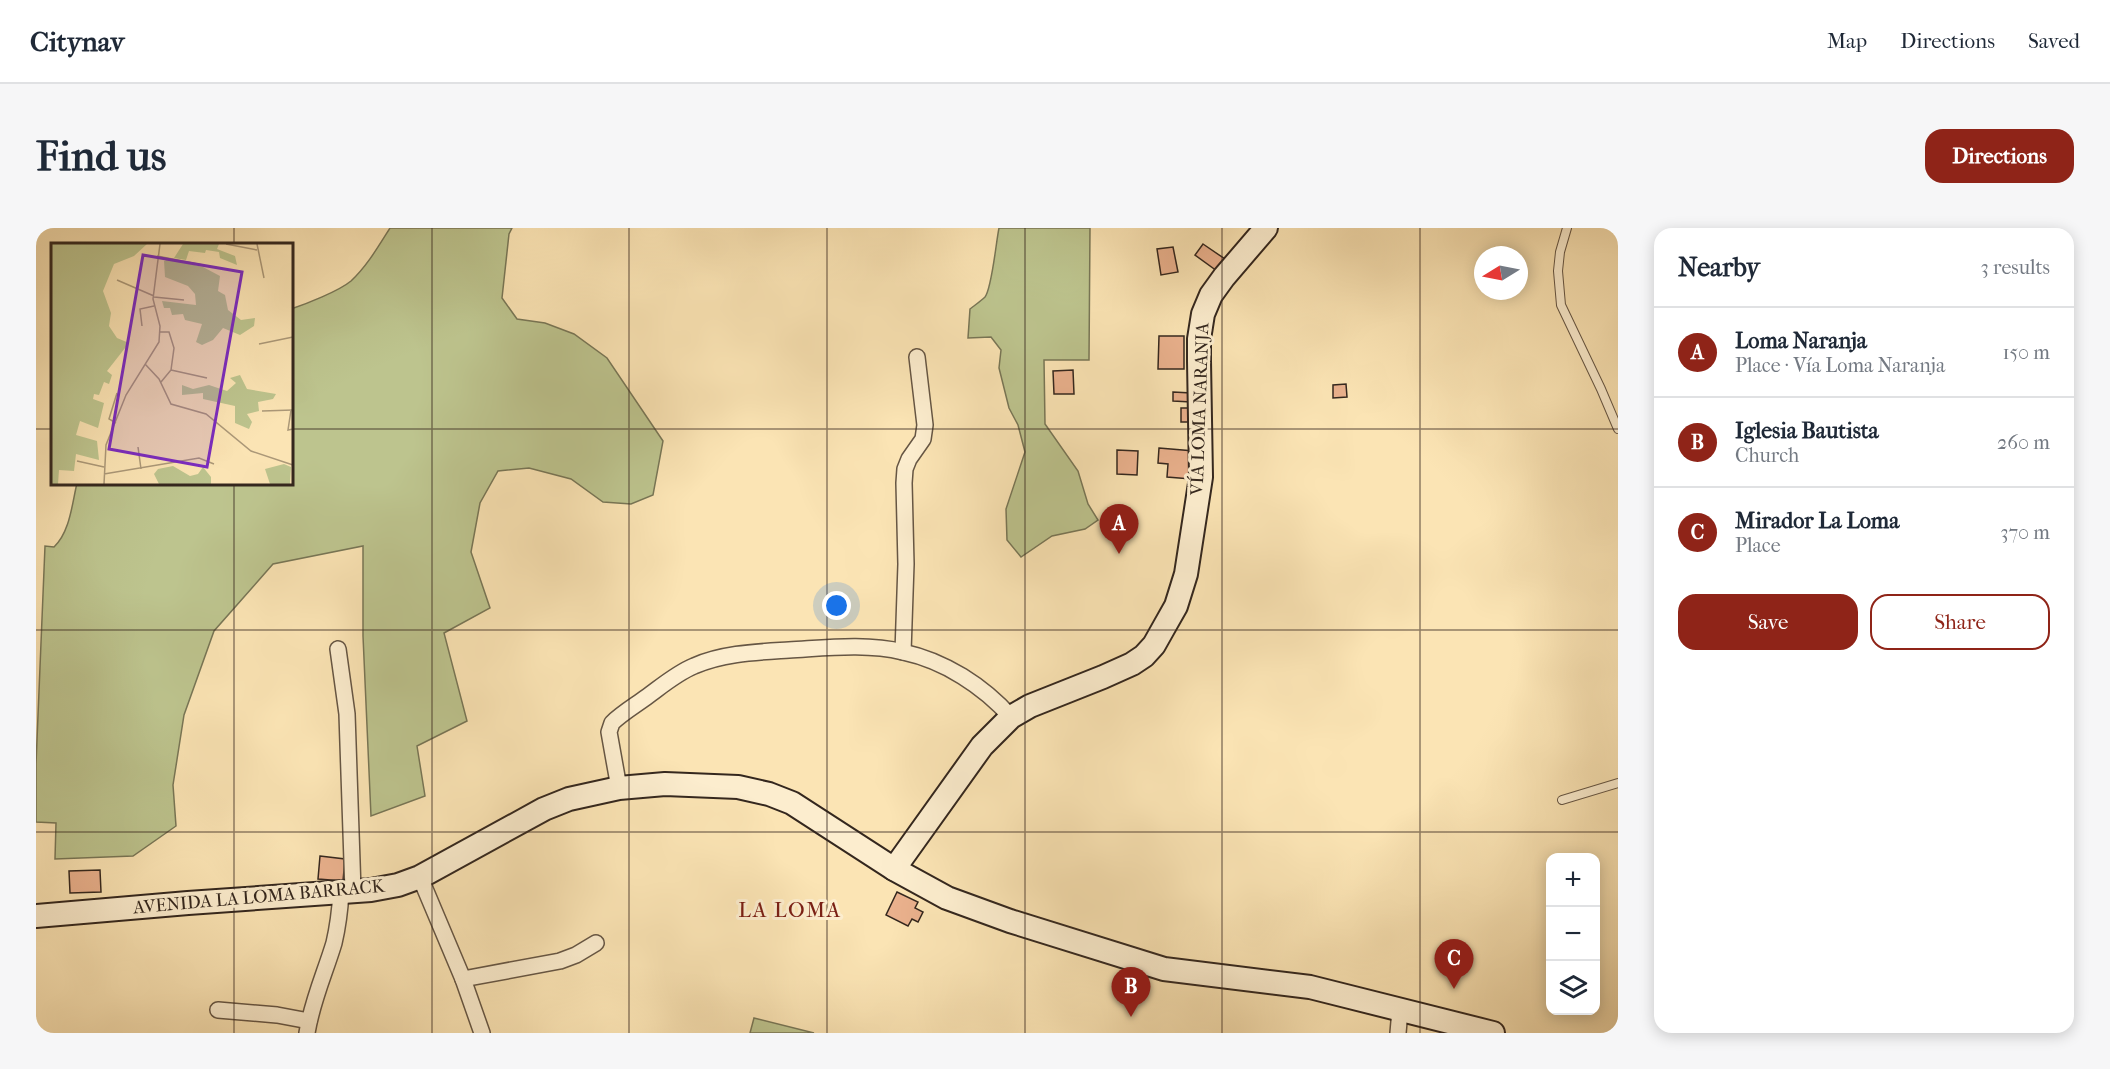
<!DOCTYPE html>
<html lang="en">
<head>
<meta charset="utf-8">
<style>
  :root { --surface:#fff; --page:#f6f6f7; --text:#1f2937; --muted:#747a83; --line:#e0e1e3; --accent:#8f2418 }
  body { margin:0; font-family:"IM FELL French Canon",serif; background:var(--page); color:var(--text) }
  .controls { position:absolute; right:18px; bottom:18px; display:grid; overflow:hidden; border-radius:12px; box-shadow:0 3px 15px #0003 }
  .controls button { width:54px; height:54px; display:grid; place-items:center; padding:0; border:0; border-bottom:2px solid var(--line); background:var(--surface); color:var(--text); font:30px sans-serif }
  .compass { position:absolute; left:1438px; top:18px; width:54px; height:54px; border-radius:50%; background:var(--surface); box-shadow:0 3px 15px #0003; rotate:260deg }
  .you { position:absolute; left:801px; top:378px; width:21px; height:21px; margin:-15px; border:4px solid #fff; border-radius:50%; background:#1a73e8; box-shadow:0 0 0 9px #1a73e833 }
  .badge { display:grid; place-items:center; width:39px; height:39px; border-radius:50%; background:var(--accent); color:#fff; font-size:20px; font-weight:700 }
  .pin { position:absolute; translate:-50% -50px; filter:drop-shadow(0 2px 3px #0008) }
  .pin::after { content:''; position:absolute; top:32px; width:21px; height:18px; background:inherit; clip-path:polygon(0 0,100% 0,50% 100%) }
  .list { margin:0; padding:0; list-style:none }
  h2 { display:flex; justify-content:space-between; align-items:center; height:78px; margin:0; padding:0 24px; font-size:26px }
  h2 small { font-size:20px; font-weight:400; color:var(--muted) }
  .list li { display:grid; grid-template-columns:39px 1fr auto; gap:18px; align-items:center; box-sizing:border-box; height:90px; padding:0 24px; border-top:2px solid var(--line) }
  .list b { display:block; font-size:22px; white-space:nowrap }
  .list p { margin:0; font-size:20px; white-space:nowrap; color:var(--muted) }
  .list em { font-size:20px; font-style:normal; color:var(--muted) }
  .actions { display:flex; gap:12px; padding:18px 24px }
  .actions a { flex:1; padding:14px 0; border:2px solid var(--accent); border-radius:18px; text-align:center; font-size:21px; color:var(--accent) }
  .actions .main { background:var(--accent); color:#fff }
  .icon { flex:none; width:33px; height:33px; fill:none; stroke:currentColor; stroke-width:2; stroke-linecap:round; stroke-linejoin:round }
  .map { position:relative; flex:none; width:1582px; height:805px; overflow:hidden; border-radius:18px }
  header { display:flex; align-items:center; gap:36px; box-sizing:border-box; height:84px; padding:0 30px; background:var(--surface); border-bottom:2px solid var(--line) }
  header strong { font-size:28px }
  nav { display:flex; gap:33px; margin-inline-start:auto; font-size:21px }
  .intro { display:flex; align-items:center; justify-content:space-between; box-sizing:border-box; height:144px; padding:0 36px }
  h1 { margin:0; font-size:42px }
  .button { padding:15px 27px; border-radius:18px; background:var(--accent); color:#fff; font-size:21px; font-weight:700 }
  main { display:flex; gap:36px; padding:0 36px }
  aside { flex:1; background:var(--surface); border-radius:18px; box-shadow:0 3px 15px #0003 }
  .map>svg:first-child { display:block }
  .green { fill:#bdc48e; stroke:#787656; stroke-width:1.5 }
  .building { fill:#eab18d; stroke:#34271e; stroke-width:1.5 }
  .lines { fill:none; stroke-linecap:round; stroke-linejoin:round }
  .lane-casing { stroke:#665644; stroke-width:10 }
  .street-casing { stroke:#665644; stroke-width:18 }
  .secondary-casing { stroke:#34271e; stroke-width:26 }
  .lane { stroke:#fcedce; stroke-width:8 }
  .street { stroke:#fcedce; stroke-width:15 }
  .secondary { stroke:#fcedce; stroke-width:22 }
  .grid { fill:none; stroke:#34271e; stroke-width:1.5; stroke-opacity:0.55 }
  .labels { text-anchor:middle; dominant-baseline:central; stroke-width:6; stroke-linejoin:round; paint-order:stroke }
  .street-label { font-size:18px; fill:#34271e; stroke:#fcedce }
  .quarter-label { font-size:21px; letter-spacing:1.5px; fill:#7a1f14; stroke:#fcedce }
  .inset-road { fill:none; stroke:#ab9878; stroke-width:1.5 }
  .view { fill:#7b2cbf; fill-opacity:0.15; stroke:#7b2cbf; stroke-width:3 }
  .inset-edge { fill:none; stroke:#34271e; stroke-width:3 }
</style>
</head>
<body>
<header>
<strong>Citynav</strong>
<nav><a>Map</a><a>Directions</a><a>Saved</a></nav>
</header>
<div class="intro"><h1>Find us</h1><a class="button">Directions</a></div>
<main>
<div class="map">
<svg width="1582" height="805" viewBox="0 0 1582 805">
  <rect width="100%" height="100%" fill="#fbe4b4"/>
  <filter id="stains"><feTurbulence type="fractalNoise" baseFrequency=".00333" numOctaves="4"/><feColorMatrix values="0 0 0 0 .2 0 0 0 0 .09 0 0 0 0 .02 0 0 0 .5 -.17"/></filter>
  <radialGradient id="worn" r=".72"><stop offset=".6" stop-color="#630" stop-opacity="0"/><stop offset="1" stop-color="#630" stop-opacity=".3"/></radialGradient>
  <!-- green -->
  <g class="green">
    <path d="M354 0H476L473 6 466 70 481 91 509 95 538 106 571 130 627 213 617 267 595 276 567 274 535 251 493 240 462 243 444 275 435 324 454 380 408 405 431 493 381 518 389 568 335 588 327 408V318L237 336 178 403 148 487 137 557 140 598 97 628 19 631 20 595 0 594V536L9 318 18 319C34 304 36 276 41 255H255V81C270 76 303 63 315 53 331 38 342 19 354 0Z"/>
    <path d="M963 0H1054L1053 132H1008L1009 196 1042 243 1052 276 1062 292 1049 301 1016 308 985 329 971 312 970 281 989 224 982 197 973 180 963 140 965 122 955 109 932 110 934 81C939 77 945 73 949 69 956 60 960 14 963 0Z"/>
    <path d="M718 790 778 805H714Z"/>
  </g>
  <!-- building -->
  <g class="building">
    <path d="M1167 16 1189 31 1181 43 1159 27Z"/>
    <path d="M1137 19 1142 44 1125 47 1121 21Z"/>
    <path d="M1123 108H1148V141H1122Z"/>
    <path d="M1037 142 1038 166H1018L1017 143Z"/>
    <path d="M1310 156 1311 169 1297 170V157Z"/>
    <path d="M1137 164 1155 165V174L1137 173Z"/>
    <rect x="1145" y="180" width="12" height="14"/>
    <path d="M1123 220 1158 223 1155 251 1131 249 1132 236 1122 235Z"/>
    <path d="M1081 222 1102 223 1101 247 1081 246Z"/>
    <path d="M284 628 309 631 307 653 282 651Z"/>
    <path d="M64 642 65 664 34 665 33 643Z"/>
    <path d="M861 664 882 674 879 680 887 684 882 694 876 691 872 698 850 687Z"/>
  </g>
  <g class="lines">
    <!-- lane casing -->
    <g class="lane-casing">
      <g id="lane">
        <path d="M1531 0 1524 24 1522 43 1525 77 1565 161 1582 201"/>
        <path d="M1526 572 1582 555"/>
      </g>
    </g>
    <!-- street casing -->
    <g class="street-casing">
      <g id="street">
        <path d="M302 421 311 486 317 663"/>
        <path d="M867 424 870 336 868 255 869 241 873 231 887 211 889 197 881 129"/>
        <path d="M583 560 573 504 576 495C586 485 600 477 612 468 627 457 641 445 658 438 687 425 722 424 753 422 790 420 830 415 867 424 909 433 947 458 975 489"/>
        <path d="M384 649 427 751 524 733 540 727 560 715"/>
        <path d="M427 751 446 805"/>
        <path d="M182 782 241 787 273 793"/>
        <path d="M271 805C276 773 289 745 298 715 302 698 304 681 305 664"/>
        <path d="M1362 805 1364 782"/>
      </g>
    </g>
    <!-- secondary casing -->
    <g class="secondary-casing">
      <g id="secondary">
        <path d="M858 641 946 518 975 489 994 478 1067 449 1096 436 1108 428 1118 417 1127 401 1140 378 1150 346 1165 249 1163 133V111L1167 86 1175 67 1188 49 1230 0"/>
        <path d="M0 688 152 675 335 662 362 657 384 649 508 581 533 571 583 560 629 556 702 559 733 566 756 575 858 641 911 670 974 693 1128 741 1274 759 1457 805"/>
      </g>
    </g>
    <!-- lane -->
    <use href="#lane" class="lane"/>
    <!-- street -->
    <use href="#street" class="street"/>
    <!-- secondary -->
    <use href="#secondary" class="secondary"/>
  </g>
  <!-- grid -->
  <path class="grid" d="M198 0V16M396 0V805M593 0V805M791 0V805M989 0V805M1186 0V805M1384 0V805M0 201H16M255 201H1582M198 255V805M0 402H1582M0 604H1582"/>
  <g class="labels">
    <!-- street labels -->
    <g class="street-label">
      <text transform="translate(1164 181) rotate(-88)">VÍA LOMA NARANJA</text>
      <text transform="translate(223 669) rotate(-5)">AVENIDA LA LOMA BARRACK</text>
    </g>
    <!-- quarter labels -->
    <g class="quarter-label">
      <text x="754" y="682">LA LOMA</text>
    </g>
  </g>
  <!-- overview -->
  <g transform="translate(15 15)">
    <rect width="242" height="242" fill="#fbe4b4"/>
    <path d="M0 1H96L83 13 63 21 52 48 60 70 58 83 66 95 78 100 56 128 61 132 58 141 53 139 48 152 43 151 42 156 53 160 47 185 29 178 25 192 46 198 48 217 25 211 23 228 8 227 7 241H0ZM132 1H168L166 6 184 13 186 22 169 15 168 9 155 7 154 10 138 8 135 17 123 15ZM118 16 152 24 169 33 167 48 174 52 177 67 190 77 204 75 203 83 189 92 172 85 162 97 151 102 145 99 151 81 134 77 132 71 121 72 119 65H113L111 58 145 62 144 51 137 43 114 34 113 18ZM189 132 196 146 225 151 222 156 207 159 208 168 196 171 201 179 198 186 184 180V163L152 156V150L131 152V142L142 146 158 142 176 148 185 140 179 135ZM233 221 240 224 239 241H219L214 226ZM122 223 139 233 147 231 152 224 160 234V241H108L103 231 107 226Z" fill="#bdc48e"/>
    <path class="inset-road" d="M175 1 206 7M206 1 213 35M106 13 152 22M66 37 103 53M103 54 133 57M91 83 89 66 103 63M109 89H118L123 105 120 127 110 139M208 101 242 94M94 121 108 136 120 161 155 171 200 208 242 222M120 127 156 135M240 167 237 187 242 186M211 168 242 167M65 180 58 176 66 150M87 204 90 226M26 218 53 224M53 231 148 215 163 221M53 241 55 202 75 152 108 99 109 83 102 56 109 1"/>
    <path class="view" d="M92 12 191 29 156 224 58 206Z"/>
    <rect width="242" height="242" class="inset-edge"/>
  </g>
  <rect width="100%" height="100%" filter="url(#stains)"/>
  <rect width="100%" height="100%" fill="url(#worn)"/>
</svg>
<div class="controls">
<button>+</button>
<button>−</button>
<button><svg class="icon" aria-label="layers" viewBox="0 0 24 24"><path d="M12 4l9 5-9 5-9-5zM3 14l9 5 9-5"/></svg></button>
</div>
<svg class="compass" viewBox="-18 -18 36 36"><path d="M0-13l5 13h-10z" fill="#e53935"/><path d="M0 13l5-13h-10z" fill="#747a83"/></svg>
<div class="you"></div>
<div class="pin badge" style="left:1083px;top:326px">A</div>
<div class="pin badge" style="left:1095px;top:789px">B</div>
<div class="pin badge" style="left:1418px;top:761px">C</div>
</div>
<aside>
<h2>Nearby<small>3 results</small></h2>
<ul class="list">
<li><span class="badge">A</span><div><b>Loma Naranja</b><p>Place · Vía Loma Naranja</p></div><em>150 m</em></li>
<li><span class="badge">B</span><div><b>Iglesia Bautista</b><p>Church</p></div><em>260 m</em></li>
<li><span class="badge">C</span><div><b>Mirador La Loma</b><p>Place</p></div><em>370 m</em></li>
</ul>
<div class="actions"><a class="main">Save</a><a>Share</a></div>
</aside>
</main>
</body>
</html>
